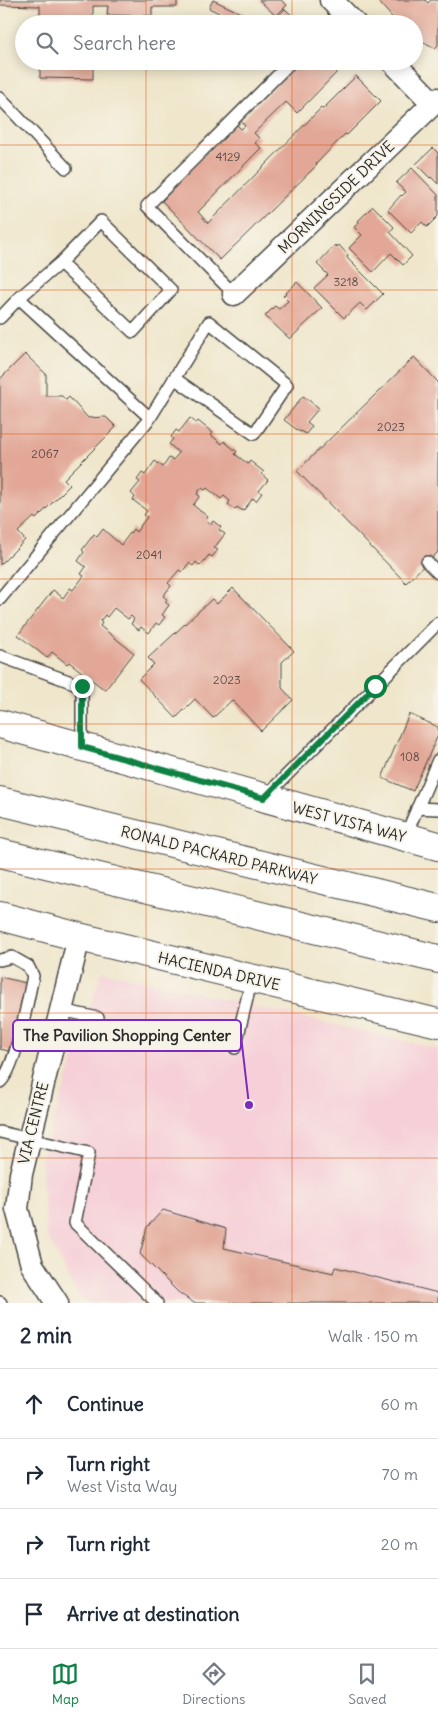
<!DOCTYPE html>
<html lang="en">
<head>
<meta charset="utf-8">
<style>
  :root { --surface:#fff; --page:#f6f6f7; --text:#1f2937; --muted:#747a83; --line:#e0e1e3; --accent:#0b8043 }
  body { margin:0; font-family:Delius,sans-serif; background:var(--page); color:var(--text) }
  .stop { position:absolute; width:15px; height:15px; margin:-11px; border:4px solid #0b8043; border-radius:50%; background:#fff }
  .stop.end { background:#0b8043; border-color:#fff; box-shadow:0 1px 5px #0008 }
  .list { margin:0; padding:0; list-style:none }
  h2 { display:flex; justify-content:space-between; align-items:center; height:65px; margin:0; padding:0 20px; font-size:21px }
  h2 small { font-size:16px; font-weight:400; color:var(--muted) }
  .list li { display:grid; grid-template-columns:32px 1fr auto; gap:15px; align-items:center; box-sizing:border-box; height:70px; padding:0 20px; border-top:1px solid var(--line) }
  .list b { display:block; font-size:19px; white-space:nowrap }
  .list p { margin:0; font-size:16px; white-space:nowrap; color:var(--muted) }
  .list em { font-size:16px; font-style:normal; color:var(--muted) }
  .icon { flex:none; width:28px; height:28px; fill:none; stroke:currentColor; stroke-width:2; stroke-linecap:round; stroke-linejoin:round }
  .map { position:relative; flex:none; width:438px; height:1303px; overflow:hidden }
  .search { position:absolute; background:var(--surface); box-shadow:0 2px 12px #0003; left:15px; right:15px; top:15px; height:55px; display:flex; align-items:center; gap:12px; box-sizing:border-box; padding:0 18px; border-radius:28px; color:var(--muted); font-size:19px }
  .sheet { height:345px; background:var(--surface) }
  nav { display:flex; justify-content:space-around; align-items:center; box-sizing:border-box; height:70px; border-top:1px solid var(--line); background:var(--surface); font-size:14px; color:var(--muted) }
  nav a { display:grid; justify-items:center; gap:2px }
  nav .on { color:var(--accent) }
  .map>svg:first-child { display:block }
  .built { fill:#f6cfd8 }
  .building { fill:#e2a797 }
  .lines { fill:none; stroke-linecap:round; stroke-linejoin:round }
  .service-casing { stroke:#484743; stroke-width:14 }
  .minor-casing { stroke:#484743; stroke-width:25 }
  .secondary-casing { stroke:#484743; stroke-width:30 }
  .motorway-casing { stroke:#484743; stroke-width:30 }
  .service { stroke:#fff; stroke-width:11 }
  .minor { stroke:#fff; stroke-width:22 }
  .secondary { stroke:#fff; stroke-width:28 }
  .motorway { stroke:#fff; stroke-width:28 }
  .route { stroke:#0b8043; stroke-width:6 }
  .grid { fill:none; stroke:#df570e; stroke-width:1; stroke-opacity:0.55 }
  .labels { text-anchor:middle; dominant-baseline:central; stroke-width:4; stroke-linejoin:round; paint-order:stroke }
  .number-label { font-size:12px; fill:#594a46 }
  .street-label { font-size:15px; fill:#2b2b2b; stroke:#f7f3e8 }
  .leader { fill:none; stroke:#7b2cbf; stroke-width:2 }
  .callout-dot { fill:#7b2cbf; stroke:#f7f3e8; stroke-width:2 }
  .callout { fill:#f7f3e8; stroke:#7b2cbf; stroke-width:2 }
  .callout-label { font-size:16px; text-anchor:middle; font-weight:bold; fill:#2b2b2b }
</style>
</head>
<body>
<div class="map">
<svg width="438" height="1303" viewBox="0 0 438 1303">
  <rect width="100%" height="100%" fill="#f7f3e8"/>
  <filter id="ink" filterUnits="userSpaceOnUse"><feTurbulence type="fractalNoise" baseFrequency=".02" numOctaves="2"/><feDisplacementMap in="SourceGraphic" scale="10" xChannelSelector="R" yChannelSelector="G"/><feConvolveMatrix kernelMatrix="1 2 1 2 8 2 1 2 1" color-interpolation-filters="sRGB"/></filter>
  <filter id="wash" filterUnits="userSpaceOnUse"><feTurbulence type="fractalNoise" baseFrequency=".0096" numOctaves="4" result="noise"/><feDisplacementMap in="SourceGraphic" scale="20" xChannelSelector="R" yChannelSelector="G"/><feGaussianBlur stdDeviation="1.12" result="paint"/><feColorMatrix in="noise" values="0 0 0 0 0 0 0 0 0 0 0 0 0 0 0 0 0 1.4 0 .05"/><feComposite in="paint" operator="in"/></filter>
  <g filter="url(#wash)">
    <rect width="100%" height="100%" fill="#efe6cb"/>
    <!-- built -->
    <path class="built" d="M102 971 438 1049V1303H87L80 1298 47 1236 41 1161Z"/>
    <g id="blocks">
      <!-- building -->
      <g class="building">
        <path d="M0 0H177V7H152V16L107 15 108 6H93V24H40V6L0 5Z"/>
        <path d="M213 0 243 14 239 23 209 8Z"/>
        <path d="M259 0H281L287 5 276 16Z"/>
        <path d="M377 0H425L428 3 431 0H438V45L435 48 420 40 416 35 414 37V24H398Z"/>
        <path d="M285 9 299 22 297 24H271Z"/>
        <path d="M40 61H93V79L40 78Z"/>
        <path d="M299 61H342L345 64 297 113 286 102 254 133 259 138 255 143 261 148 198 212 208 223 321 108 323 109 356 76 381 101 347 135 345 134 316 164 317 165 220 260 162 201 173 189 172 188 236 124 241 129 245 126 241 121Z"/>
        <path d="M433 148 438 153V184L431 177 430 178 416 164Z"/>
        <path d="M412 168 438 195V216L427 227 422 222 411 233 388 210 401 195 402 196 406 192 396 183Z"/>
        <path d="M373 206 394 227 390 232 412 256 403 265 391 253 373 272 349 248 362 235 354 227 359 223 358 221Z"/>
        <path d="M335 245 337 247 339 245 348 255 347 257 348 259 383 294 367 310 360 303 344 318 314 288 328 275 317 264Z"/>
        <path d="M297 282 322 308 290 339 265 316 275 306 279 309 288 301 283 296Z"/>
        <path d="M25 354 46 374V396H62L66 400 69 397 88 418 106 417 116 427 64 479 70 485 36 519 34 517 18 532 25 540 0 565V379Z"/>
        <path d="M414 357 438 382V552L406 583 297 471Z"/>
        <path d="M303 396 319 408 307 422 312 426 306 434 301 431 300 432 284 420Z"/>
        <path d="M190 418 196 423 198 421 213 433 211 435 222 444 224 441 237 452 235 454 248 464 250 461 264 472 261 474 268 480 259 491 262 493 256 501 253 498 243 511 237 507 235 510 228 504 230 501 224 496 221 499 207 488 205 490 201 488 197 494 200 496 193 505 208 517 206 520 211 524 213 521 221 527 219 530 225 534 214 548 218 550 212 557 209 555 200 566 196 562 193 566 189 563 182 572 179 570 168 583 171 586 163 596 167 599 165 602 169 605 162 615 165 617 159 625 156 623 149 633 141 627 139 630 131 624 134 619 131 616 128 619 114 608 107 617 105 615 100 621 102 623 100 626 134 653 105 690 69 662 67 664 52 652 47 658 18 635 53 590 63 598 70 588 73 590 84 576 81 574 86 567 78 561 84 552 82 550 94 534 97 537 103 529 121 545 133 529 136 532 147 517 144 515 147 511 133 500 135 497 131 493 140 482 137 480 142 473 145 475 155 461 163 467 169 458 173 460 179 453 169 444 173 439 171 437 176 430 179 432Z"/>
        <path d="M233 588 294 651 282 662V688L293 700 261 731 232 700 213 718 195 699 176 718 139 679 154 664 148 658 212 599 217 604Z"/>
        <path d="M409 714 438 727V735L413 791 382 778Z"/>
        <path d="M0 977 26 983 20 1006 24 1007 13 1052 0 1049Z"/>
        <path d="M163 1210 226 1229 224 1248 333 1273 335 1267 438 1293V1303H194L178 1292 140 1254 147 1227Z"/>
      </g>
    </g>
  </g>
  <g filter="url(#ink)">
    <use href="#blocks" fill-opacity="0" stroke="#484743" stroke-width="1"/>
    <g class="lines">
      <!-- service casing -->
      <g class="service-casing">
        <g id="service">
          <path d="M329 24 342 11"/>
          <path d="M0 98 66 168"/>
          <path d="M234 294 147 206 292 61"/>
          <path d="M0 318 19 298 60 263 101 221 171 290 133 332 60 263"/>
          <path d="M150 418 209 322 287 385 254 434 174 378"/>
          <path d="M427 562 438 573"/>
          <path d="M0 599 150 418 19 298"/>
          <path d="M0 656 82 686V747"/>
          <path d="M265 797 438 623"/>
          <path d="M417 808 438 809"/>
          <path d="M405 837 438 760"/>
          <path d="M0 960 12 957 28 966 33 976C28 998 16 1069 0 1082"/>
          <path d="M61 1010 98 1018"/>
          <path d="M235 1048 252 978"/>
          <path d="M0 1132 89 1153 75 1223 157 1303"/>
          <path d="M0 1302 1 1303"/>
        </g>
      </g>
      <!-- minor casing -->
      <g class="minor-casing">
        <g id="minor">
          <path d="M331 0 355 24"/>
          <path d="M392 61 434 104"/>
          <path d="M234 294 438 99"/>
          <path d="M57 1303 32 1265 17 1209 21 1174 79 937"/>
        </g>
      </g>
      <!-- secondary casing -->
      <g class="secondary-casing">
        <g id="secondary">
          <path d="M0 724 438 846"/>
          <path d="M0 916 79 937 438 1023"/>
        </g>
      </g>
      <!-- motorway casing -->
      <g class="motorway-casing">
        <g id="motorway">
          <path d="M0 801 438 908"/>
          <path d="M0 853 438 959"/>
        </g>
      </g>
      <!-- service -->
      <use href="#service" class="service"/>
      <!-- minor -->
      <use href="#minor" class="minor"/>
      <!-- secondary -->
      <use href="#secondary" class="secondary"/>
      <!-- motorway -->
      <use href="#motorway" class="motorway"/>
    </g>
  </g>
  <g class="lines" filter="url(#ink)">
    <!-- route -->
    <path class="route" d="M82 686V747L264 798 375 686"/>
  </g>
  <!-- grid -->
  <path class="grid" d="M146 0V24M292 0V24M146 61V1303M292 61V1303M0 145H438M0 290H438M0 434H438M0 579H438M0 724H438M0 869H438M0 1013H438M0 1158H438"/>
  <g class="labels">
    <!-- number labels -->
    <g class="number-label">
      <text x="228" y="156">4129</text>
      <text x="346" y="281">3218</text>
      <text x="391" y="426">2023</text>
      <text x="45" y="453">2067</text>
      <text x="149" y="554">2041</text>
      <text x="227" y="679">2023</text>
      <text x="410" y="756">108</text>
    </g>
    <!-- street labels -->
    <g class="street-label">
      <text transform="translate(336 197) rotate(-44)">MORNINGSIDE DRIVE</text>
      <text transform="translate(349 822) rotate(15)">WEST VISTA WAY</text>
      <text transform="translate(219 855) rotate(14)">RONALD PACKARD PARKWAY</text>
      <text transform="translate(219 971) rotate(13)">HACIENDA DRIVE</text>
      <text transform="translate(33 1123) rotate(-76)">VIA CENTRE</text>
    </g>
  </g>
  <!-- callouts -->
  <path class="leader" d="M249 1105L241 1036"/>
  <circle class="callout-dot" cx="249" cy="1105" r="5"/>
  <rect class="callout" x="13" y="1020" width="228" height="31" rx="5"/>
  <g class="callout-label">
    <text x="127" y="1041">The Pavilion Shopping Center</text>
  </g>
</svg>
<div class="stop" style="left:375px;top:686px"></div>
<div class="stop end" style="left:82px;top:686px"></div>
<div class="search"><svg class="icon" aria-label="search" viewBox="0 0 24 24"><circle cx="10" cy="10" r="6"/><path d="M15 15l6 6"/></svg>Search here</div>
</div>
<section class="sheet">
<h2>2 min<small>Walk · 150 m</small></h2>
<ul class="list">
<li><svg class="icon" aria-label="ahead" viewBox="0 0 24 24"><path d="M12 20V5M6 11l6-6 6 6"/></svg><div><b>Continue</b></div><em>60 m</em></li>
<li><svg class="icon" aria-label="right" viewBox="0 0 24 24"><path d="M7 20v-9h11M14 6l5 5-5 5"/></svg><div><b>Turn right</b><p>West Vista Way</p></div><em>70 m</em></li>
<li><svg class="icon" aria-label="right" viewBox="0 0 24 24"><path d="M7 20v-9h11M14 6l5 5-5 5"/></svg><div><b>Turn right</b></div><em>20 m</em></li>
<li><svg class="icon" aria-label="arrive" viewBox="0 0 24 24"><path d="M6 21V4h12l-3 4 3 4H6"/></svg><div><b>Arrive at destination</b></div></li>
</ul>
</section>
<nav>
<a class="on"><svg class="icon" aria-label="map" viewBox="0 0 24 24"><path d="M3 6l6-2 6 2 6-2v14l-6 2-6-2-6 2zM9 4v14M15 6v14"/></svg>Map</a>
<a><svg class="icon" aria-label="directions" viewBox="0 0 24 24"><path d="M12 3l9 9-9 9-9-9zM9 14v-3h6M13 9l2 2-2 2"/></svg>Directions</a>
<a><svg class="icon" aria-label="saved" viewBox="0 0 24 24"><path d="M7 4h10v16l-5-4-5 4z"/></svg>Saved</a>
</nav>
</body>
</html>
